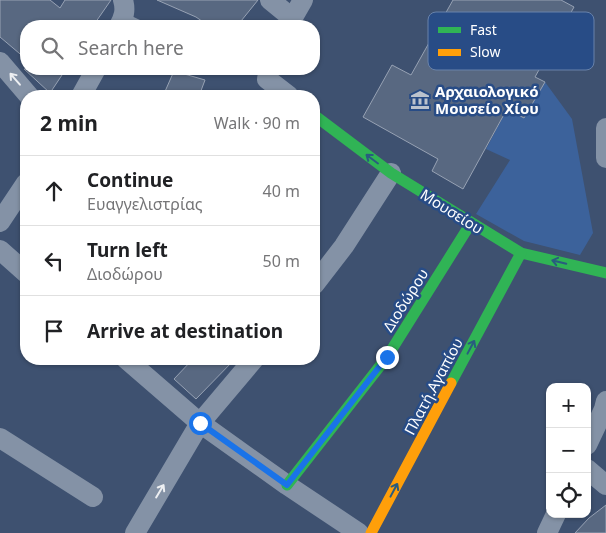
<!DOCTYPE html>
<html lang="en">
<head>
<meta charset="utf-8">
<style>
  :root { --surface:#fff; --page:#f2f2f2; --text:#202124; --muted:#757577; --line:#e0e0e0 }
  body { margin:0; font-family:"Noto Sans",sans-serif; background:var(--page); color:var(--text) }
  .controls { position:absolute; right:15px; bottom:15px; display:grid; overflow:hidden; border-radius:10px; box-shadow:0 1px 4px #0004 }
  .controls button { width:45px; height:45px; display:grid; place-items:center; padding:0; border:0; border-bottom:1px solid var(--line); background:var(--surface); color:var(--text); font:25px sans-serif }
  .stop { position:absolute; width:15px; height:15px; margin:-11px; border:4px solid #1a73e8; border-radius:50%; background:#fff }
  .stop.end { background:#1a73e8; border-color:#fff; box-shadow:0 1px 5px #0008 }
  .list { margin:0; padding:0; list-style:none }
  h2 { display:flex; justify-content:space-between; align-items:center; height:65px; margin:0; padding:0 20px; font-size:21px }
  h2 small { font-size:16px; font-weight:400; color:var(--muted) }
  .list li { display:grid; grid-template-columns:32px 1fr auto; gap:15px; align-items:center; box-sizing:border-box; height:70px; padding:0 20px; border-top:1px solid var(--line) }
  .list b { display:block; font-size:19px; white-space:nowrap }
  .list p { margin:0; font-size:16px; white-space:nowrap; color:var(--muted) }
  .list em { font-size:16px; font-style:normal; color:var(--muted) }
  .icon { flex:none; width:28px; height:28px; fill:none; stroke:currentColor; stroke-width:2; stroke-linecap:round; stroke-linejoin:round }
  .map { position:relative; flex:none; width:606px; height:533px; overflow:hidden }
  .search { position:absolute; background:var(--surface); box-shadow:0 1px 4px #0004; left:20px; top:20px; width:300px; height:55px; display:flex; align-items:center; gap:12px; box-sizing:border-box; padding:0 18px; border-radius:20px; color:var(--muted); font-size:19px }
  .panel { position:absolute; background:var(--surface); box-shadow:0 1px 4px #0004; left:20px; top:90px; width:300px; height:275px; border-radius:20px }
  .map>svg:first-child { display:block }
  .green { fill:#3c629b }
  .building { fill:#586881; stroke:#97a2b4 }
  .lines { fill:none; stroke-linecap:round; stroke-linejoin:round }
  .lane { stroke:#8492a6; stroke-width:10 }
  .street { stroke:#8492a6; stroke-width:20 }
  .fast { stroke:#30b455; stroke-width:11 }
  .slow { stroke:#ff9f0a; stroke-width:11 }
  .oneway { stroke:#edeff2 }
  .oneway2 { stroke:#295c7f }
  .route { stroke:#1a73e8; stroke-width:6 }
  .labels { text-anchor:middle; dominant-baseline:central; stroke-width:5; stroke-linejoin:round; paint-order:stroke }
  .poi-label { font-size:15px; font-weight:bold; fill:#fff; stroke:#284c86; text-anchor:start }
  .street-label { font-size:15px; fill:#fff; stroke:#284c86 }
  .key { fill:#284c86; stroke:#6882aa; stroke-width:1 }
  .key-label { font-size:14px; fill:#fff }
</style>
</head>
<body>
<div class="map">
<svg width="606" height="533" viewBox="0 0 606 533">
  <rect width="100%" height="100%" fill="#3e5170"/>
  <!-- green -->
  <path class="green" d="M545 82 572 119 593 233 580 255 524 241 476 214 510 160 486 149 507 109 524 118Z"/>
  <!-- building -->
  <g class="building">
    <path d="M0 0H50L60 8 65 0H111L93 26H26V59L0 37Z"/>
    <path d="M157 0H258L237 26H209L196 17Z"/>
    <path d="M453 0H561L574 7 535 77 545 82 524 118 507 109 463 189 432 171 438 159 363 117 392 65 411 75Z"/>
    <path d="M24 69H66L50 93Z"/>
    <path d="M174 71 205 80 199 96H163Z"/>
    <path d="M193 359H235L196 399 174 379Z"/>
    <path d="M606 505V533H575L589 518Z"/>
  </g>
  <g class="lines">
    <!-- lane -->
    <path class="lane" d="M124 18 141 26"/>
    <!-- street -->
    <g class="street">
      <path d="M270 0 292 18"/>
      <path d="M119 26C124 17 126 10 123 0"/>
      <path d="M288 26 303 0"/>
      <path d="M0 62 29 96"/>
      <path d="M269 69 267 79 289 96"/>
      <path d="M81 96 96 69"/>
      <path d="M606 128V158"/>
      <path d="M0 222 26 183"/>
      <path d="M0 250 26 273"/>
      <path d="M314 285 344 246 391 173"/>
      <path d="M126 359 200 423 287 485 359 533"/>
      <path d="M0 438 93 497"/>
      <path d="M587 445 604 409 606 401"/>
      <path d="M587 469 606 485"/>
      <path d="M135 533 200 423 254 359"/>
      <path d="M547 533 556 514"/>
    </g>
    <!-- fast -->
    <g class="fast">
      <path d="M314 115 391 173 521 253 606 273"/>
      <path d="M451 383 521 253"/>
      <path d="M287 485 387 357 471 223"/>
    </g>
    <!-- slow -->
    <path class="slow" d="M371 533 451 383"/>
  </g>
  <!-- one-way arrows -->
  <defs><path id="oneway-shaft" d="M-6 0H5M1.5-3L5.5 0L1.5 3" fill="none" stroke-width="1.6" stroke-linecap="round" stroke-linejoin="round" transform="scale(1.25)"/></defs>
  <g class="oneway">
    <use href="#oneway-shaft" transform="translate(15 79) rotate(-131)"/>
    <use href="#oneway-shaft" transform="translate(160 491) rotate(-59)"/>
  </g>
  <g class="oneway2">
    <use href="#oneway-shaft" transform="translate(372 159) rotate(-143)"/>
    <use href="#oneway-shaft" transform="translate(559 262) rotate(-166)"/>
    <use href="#oneway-shaft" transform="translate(471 347) rotate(-62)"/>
    <use href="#oneway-shaft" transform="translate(394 490) rotate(-62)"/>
  </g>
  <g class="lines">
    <!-- route -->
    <path class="route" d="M200 423 287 485 387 357"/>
  </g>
  <!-- icons -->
  <defs>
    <g id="museum-bare" transform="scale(1.5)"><path d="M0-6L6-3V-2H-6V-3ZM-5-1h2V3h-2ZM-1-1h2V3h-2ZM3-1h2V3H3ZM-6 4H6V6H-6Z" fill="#bbc2cd" stroke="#284c86" stroke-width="2.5" paint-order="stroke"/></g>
  </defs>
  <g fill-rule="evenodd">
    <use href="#museum-bare" x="420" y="100"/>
  </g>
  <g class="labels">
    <!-- poi labels -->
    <g class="poi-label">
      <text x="435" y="91">Αρχαιολογικό<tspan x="435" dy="17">Μουσείο Χίου</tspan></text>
    </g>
    <!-- street labels -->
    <g class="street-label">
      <text transform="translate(452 211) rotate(32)">Μουσείου</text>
      <text transform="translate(405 300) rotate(-58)">Διοδώρου</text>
      <text transform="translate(433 386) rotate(-62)">Πλατή.Αγαπίου</text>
    </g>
  </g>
  <!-- legend -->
  <rect x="428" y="12" width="166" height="58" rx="8" class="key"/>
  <rect x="438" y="27" width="23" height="6" fill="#30b455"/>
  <rect x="438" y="49" width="23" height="7" fill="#ff9f0a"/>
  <g class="key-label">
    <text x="470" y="35">Fast</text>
    <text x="470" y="57">Slow</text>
  </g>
</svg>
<div class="controls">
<button>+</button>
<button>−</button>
<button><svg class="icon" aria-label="locate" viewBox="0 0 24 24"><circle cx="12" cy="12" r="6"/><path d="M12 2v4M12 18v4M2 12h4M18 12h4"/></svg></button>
</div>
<div class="stop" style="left:200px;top:423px"></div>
<div class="stop end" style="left:387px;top:357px"></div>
<div class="search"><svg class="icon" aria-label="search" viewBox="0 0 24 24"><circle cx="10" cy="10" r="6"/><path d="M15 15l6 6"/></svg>Search here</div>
<section class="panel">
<h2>2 min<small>Walk · 90 m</small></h2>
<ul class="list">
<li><svg class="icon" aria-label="ahead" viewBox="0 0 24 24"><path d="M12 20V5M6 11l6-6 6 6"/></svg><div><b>Continue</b><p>Ευαγγελιστρίας</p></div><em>40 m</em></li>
<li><svg class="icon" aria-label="left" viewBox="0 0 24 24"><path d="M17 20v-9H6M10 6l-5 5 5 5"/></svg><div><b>Turn left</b><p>Διοδώρου</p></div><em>50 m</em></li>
<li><svg class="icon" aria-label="arrive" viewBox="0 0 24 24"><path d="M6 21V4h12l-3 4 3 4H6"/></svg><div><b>Arrive at destination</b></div></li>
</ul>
</section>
</div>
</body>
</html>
